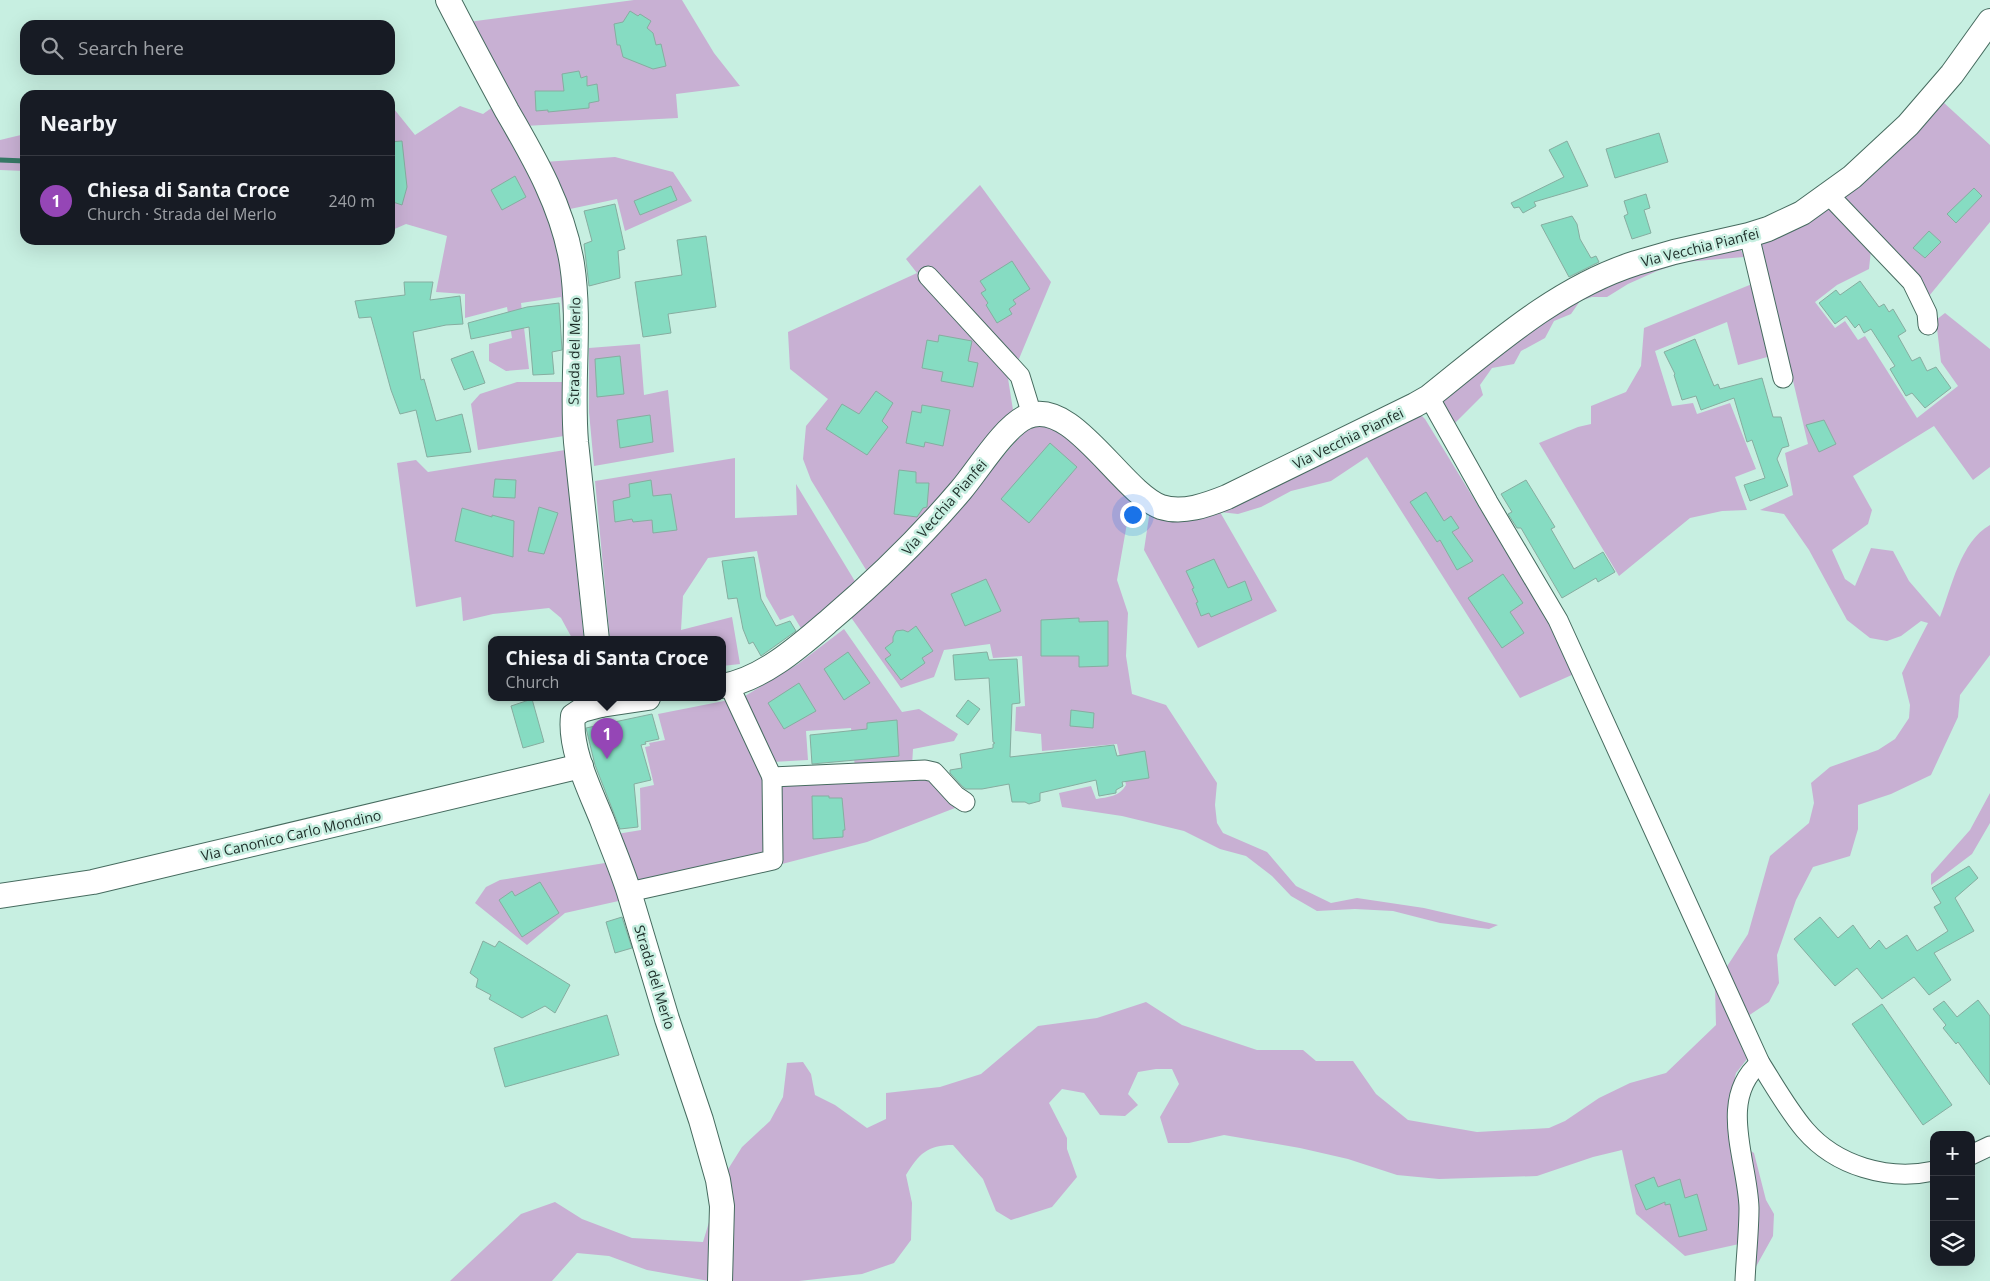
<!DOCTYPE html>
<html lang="en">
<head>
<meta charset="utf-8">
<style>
  :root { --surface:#171b24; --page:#20242c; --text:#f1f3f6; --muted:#9ea1a6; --line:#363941; --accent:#9546b6 }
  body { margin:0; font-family:"Open Sans",sans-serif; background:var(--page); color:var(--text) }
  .controls { position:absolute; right:15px; bottom:15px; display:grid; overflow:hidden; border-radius:10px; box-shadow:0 5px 20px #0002 }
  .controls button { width:45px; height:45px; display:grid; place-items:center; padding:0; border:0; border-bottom:1px solid var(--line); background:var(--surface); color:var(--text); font:25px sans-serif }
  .you { position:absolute; left:1132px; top:514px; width:18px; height:18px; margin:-12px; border:4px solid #fff; border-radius:50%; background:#1a73e8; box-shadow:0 0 0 8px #1a73e833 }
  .badge { display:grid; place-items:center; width:32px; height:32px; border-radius:50%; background:var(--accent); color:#fff; font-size:16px; font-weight:700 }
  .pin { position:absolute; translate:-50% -41px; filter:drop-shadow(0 1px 2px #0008) }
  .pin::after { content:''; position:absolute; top:26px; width:18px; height:15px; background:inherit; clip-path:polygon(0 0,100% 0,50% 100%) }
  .popup { position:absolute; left:488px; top:636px; width:238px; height:65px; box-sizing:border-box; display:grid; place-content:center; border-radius:10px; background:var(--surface); filter:drop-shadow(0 1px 4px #0005); font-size:16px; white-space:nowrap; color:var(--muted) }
  .popup b { font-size:19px; color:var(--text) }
  .popup::after { content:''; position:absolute; left:50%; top:100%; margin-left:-10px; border:10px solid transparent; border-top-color:var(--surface) }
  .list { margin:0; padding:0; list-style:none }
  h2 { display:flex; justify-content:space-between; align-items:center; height:65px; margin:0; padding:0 20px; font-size:21px }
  h2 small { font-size:16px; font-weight:400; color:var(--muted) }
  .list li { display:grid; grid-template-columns:32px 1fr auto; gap:15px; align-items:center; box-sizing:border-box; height:90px; padding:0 20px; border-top:1px solid var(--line) }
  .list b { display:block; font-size:19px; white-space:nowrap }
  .list p { margin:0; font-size:16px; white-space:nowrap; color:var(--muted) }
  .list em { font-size:16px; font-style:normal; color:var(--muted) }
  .icon { flex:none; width:28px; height:28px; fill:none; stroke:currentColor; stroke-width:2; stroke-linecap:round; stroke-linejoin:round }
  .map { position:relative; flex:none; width:1990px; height:1281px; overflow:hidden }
  .search { position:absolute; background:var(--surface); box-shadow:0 5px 20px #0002; left:20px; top:20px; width:375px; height:55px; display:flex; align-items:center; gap:12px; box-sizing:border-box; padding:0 18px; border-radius:15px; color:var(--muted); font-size:19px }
  .panel { position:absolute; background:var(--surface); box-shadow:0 5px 20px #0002; left:20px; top:90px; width:375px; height:155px; border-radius:15px }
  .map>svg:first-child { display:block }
  .green { fill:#c8b0d3 }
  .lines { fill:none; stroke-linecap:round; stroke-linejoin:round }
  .stream { stroke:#367866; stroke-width:5 }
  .building { fill:#86dcc2; stroke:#86ada0 }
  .minor-casing { stroke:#466b5f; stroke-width:21 }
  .tertiary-casing { stroke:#466b5f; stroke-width:26 }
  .minor { stroke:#fff; stroke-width:19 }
  .tertiary { stroke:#fff; stroke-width:24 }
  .labels { text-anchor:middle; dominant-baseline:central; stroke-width:5; stroke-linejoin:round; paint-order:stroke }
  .street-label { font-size:14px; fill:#1c2c27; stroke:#c7efe1 }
</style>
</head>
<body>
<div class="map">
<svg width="1990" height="1281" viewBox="0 0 1990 1281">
  <rect width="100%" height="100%" fill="#c7efe1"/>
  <!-- green -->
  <g class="green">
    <path d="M634 0H682L714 53 740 86 676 94 678 118 524 126 468 22Z"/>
    <path d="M1943 102 1990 145V222L1929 296 1839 199Z"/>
    <path d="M390 104 415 135 460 106 483 114 497 104 541 183 560 245 565 331 561 297 521 303 529 369 506 371 489 361V344L512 338 507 307 465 318V294L436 292 447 236 406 224 390 231Z"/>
    <path d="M25 134V171L0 170V140Z"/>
    <path d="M615 157 673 172 692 201 625 231 617 199 570 209 544 162Z"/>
    <path d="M980 185 1051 282 1016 366 928 270 917 273 1007 372 1013 410 960 478 868 573 811 480 803 459 806 426 828 399 790 369 788 332 917 273 906 259Z"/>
    <path d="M1831 207 1871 250 1869 269 1837 285 1815 302 1835 328 1845 321 1858 340 1865 336 1917 418 1958 386 1941 362 1936 320 1945 313 1990 349V467L1973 480 1934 426 1853 476 1872 510 1868 524 1832 550 1845 579 1855 586 1871 548 1893 551 1909 581 1940 617C1952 587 1960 542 1990 525V655L1960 695 1958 717 1931 775 1891 794 1858 805V829L1850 856 1813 867 1796 900 1777 955 1779 983 1769 1002 1748 1016 1726 968 1748 934 1770 856 1809 823 1814 803 1811 783 1830 767 1878 750 1895 739 1909 718 1910 705 1902 673 1928 623 1921 621 1901 636 1887 641 1870 638 1847 620 1809 550 1784 514 1760 510 1793 495 1785 453 1808 444 1760 242Z"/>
    <path d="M1740 248 1744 257 1685 262 1657 271 1628 284 1607 297H1592L1580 301 1571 314 1554 321 1545 338 1521 351 1514 364 1492 368 1480 385 1483 395 1455 423 1441 399 1537 321 1640 271Z"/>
    <path d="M1752 284 1771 356 1738 365 1727 322 1655 351 1672 406 1693 403 1697 414 1730 403 1756 469 1735 477 1747 510 1722 511 1690 518 1619 576 1539 443 1578 427 1591 424V406L1626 392 1641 366 1644 328Z"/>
    <path d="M640 344 644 395 668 390 674 452 594 466 589 412V348Z"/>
    <path d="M517 382H562L564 436 478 450 471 404 480 394Z"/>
    <path d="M1420 414 1425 419 1550 623 1574 674 1520 698 1367 457 1331 481 1291 491 1261 507 1238 514 1220 512 1277 611 1198 648 1144 550 1150 510 1219 512 1360 446Z"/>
    <path d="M1039 424 1058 428 1132 495 1117 580 1128 613 1126 656 1132 694 1166 705 1217 783 1215 805 1217 823 1223 833 1267 852 1296 886 1331 903 1357 898 1424 908 1498 925 1489 929 1440 923 1393 911 1355 909 1317 911 1291 896 1272 876 1246 856 1220 849 1184 831 1122 816 1062 807 1059 793 1091 786 1096 799C1108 797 1119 797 1126 785L1117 744 1042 751 1041 734 1015 731 1016 707 1025 706 1022 656 993 658 990 644 944 650 934 677 901 688 850 616 921 552 1016 441 1029 428Z"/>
    <path d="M565 450 584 640H573L561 618 549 608 493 614 463 621 461 597 416 607 397 463 416 460 428 472Z"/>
    <path d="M735 458V518L797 515 796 484 856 583 802 630 793 615 780 620 766 596 757 551 708 558 683 596 681 630 732 617 740 664 722 666V640H610L595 481Z"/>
    <path d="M844 629 902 712 919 709 958 734 954 741 913 749 912 766 855 768 851 728 806 731 808 760 772 762 740 699 798 664Z"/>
    <path d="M729 700 766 779 769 856 637 886 617 834 641 830 640 788 654 785 645 747 650 746 649 743 665 740 658 714Z"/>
    <path d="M926 777 932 781 955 808 867 842 778 865 777 782Z"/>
    <path d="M1990 793V823L1972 854 1931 885V874L1970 830Z"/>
    <path d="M611 862 623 900 565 913 527 945 475 903 486 887 500 880Z"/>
    <path d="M1715 987 1747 1059 1736 1073 1730 1099 1743 1201 1739 1244 1685 1256 1636 1214 1622 1150 1593 1157 1537 1176 1439 1179 1397 1175 1348 1159 1300 1148 1224 1135 1189 1143H1168L1160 1117 1179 1084 1172 1069H1156L1138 1072 1128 1094 1138 1105 1125 1116 1100 1115 1084 1093 1062 1089 1049 1103 1067 1138V1149L1077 1177 1052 1207 1011 1220 996 1211 983 1179 953 1145C927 1145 919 1154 906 1175L912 1203 911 1240 894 1263 862 1274 799 1281H727L725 1174 742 1147 770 1121 783 1097 787 1063 803 1062 811 1074 815 1095 835 1105 867 1128 886 1119V1093L940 1087 981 1074 1038 1026 1097 1018 1146 1002 1182 1025 1257 1050H1303L1316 1061H1353L1376 1094 1408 1120 1477 1132 1549 1128 1565 1121 1599 1098 1630 1083 1666 1073 1716 1025Z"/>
    <path d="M1744 1147 1754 1153 1766 1200 1774 1214 1773 1236 1753 1272Z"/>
    <path d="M716 1199 709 1281 647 1270 609 1256 577 1253 552 1281H450L521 1214 555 1202 582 1219 632 1238 703 1242Z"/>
  </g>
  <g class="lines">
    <!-- stream -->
    <path class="stream" d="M0 160 25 161"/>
  </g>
  <!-- building -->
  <g class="building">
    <path d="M630 11 638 16 640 14 651 21 647 28 653 33 656 45 661 44 666 66 653 69 623 57 620 45H617L614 24 623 22Z"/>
    <path d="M579 71 581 78 587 76V86L597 84 599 101 589 103V108L548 112V110L536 111 535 91H564L562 74Z"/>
    <path d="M1659 133 1668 162 1615 178 1606 149Z"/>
    <path d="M402 141 407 187 402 205 390 201V142Z"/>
    <path d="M1567 141 1588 186 1534 202 1536 206 1523 213 1519 207 1514 208 1511 203 1564 177 1549 150Z"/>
    <path d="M515 176 526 197 502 210 491 190Z"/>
    <path d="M671 186 677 200 640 215 634 201Z"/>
    <path d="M1974 188 1982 196 1956 223 1947 214Z"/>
    <path d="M1646 194 1650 208 1644 210 1651 233 1632 239 1624 216 1628 214 1624 201Z"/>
    <path d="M615 204 625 249 618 251 620 278 589 286 584 244 592 241 584 211Z"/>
    <path d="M1572 216 1577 224 1580 239 1591 258 1596 256 1599 262 1569 277 1541 225Z"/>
    <path d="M1929 231 1941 242 1925 258 1913 248Z"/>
    <path d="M706 236 716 307 668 314 671 333 643 337 635 282 682 275 677 240Z"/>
    <path d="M1012 261 1030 289 1013 300 1016 304 1009 309 1012 314 997 323 986 305 988 303 981 293 986 290 980 281Z"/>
    <path d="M1860 281 1879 307 1884 304 1889 312 1893 309 1906 331 1898 336 1912 361 1920 357 1927 371 1936 367 1951 388 1925 408 1912 393 1906 396 1890 369 1895 366 1871 329 1864 333 1859 324 1855 328 1846 316 1835 324 1819 303 1836 290 1840 295Z"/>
    <path d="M404 282H433L430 300 460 296 463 324 446 325 413 332 421 380 424 379 436 421 462 414 471 452 427 457 416 410 400 414 391 390 371 317 359 318 355 301 405 295Z"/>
    <path d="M559 303 562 350 552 352 554 374 533 375 529 327 471 339 468 323 527 307Z"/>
    <path d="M939 335 972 341 968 361 978 363 973 387 941 381 943 372 922 368 927 340 938 342Z"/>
    <path d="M1695 339 1714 386 1718 384 1720 389 1762 378 1773 417H1781L1789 446 1782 448 1777 459 1788 486 1750 501 1744 485 1765 478 1752 440 1747 442 1734 398 1701 410 1696 396 1682 400 1674 375 1675 374 1664 352Z"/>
    <path d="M473 351 485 383 464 390 451 359Z"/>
    <path d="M620 356 624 394 597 397 595 359Z"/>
    <path d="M876 391 893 403 882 421 888 427 867 455 826 429 842 404 859 414Z"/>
    <path d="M922 405 950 410 943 446 925 442 924 447 906 443 912 411 921 413Z"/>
    <path d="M650 415 653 442 620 448 617 420Z"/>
    <path d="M1824 420 1836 444 1819 452 1806 425Z"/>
    <path d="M1050 443 1077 467 1029 523 1001 499Z"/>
    <path d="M899 470 916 472V483H929L927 507 923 508 917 517 894 514Z"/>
    <path d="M495 479 516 480 515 498 493 497Z"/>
    <path d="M651 480 653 496 671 494 677 530 653 533 652 520 633 522 632 519 615 522 613 501 630 497 629 484Z"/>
    <path d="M1526 480 1555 527 1551 529 1574 569 1603 552 1615 572 1598 582 1596 578 1562 598 1521 528H1517L1508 514 1512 512 1501 494Z"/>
    <path d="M1426 492 1444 521 1451 516 1459 528 1452 532 1473 561 1457 570 1440 540 1437 542 1410 502Z"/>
    <path d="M539 507 558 513 544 554 528 551Z"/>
    <path d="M462 508 492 517V515L514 521 513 557 455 541Z"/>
    <path d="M754 557 761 599 776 626 790 621 796 631 761 656 753 642 749 644 743 629 737 598 728 599 722 561Z"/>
    <path d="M1214 559 1228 588 1245 581 1252 600 1211 617 1209 613 1201 616 1196 603 1198 602 1192 589 1194 588 1186 571Z"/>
    <path d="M1503 574 1523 603 1510 612 1524 633 1502 648 1468 598Z"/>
    <path d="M986 579 1001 611 965 626 951 594Z"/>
    <path d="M1079 618V622L1108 621V666L1079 667V656H1041V620Z"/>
    <path d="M916 626 933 651 922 658 925 663 901 680 885 659 891 655 885 648 893 642V637L896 631 903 630 908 632Z"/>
    <path d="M848 652 870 683 844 700 824 669Z"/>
    <path d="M987 652 989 660 1017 659 1020 703 1012 704 1010 757 1114 745 1117 756 1145 751 1149 778 1122 782 1123 786 1116 790V793L1099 796 1096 780 1040 793V801L1029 804 1025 802H1012L1009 784 982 789H966L963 787 950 773V770L962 768 960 754 993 748V744L995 743 993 742 989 678 955 680 953 655Z"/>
    <path d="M799 683 816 711 784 729 768 703Z"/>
    <path d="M532 699 544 742 523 748 511 706Z"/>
    <path d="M968 700 980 709 968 725 956 716Z"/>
    <path d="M1071 710 1094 713 1093 728 1070 726Z"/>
    <path d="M652 714 659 739 645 742 646 744 641 745 651 780 634 784 638 827 620 829 595 765 586 728Z"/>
    <path d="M897 720 899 756 812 764 810 735 867 729V723Z"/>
    <path d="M812 796H829V798H842L845 830H843V837L813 839Z"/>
    <path d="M1969 866 1978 878 1955 898 1974 931 1934 953 1951 980 1929 995 1914 977 1882 999 1857 968 1835 986 1794 939 1820 917 1838 938 1853 925 1870 949 1879 940 1886 949 1907 935 1917 951 1948 931 1934 907 1941 903 1932 888Z"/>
    <path d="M540 882 559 913 522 937 499 900 512 891 515 896Z"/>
    <path d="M622 917 632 948 615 953 606 922Z"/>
    <path d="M483 941 495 947 499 941 570 985 555 1013 545 1006 522 1018 489 999 491 995 476 987 478 979 470 973Z"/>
    <path d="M1978 1000 1990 1016V1085L1958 1042 1956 1044 1943 1028 1946 1025 1933 1009 1944 1001 1957 1017Z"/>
    <path d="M1882 1004 1952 1105 1923 1125 1852 1024Z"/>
    <path d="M607 1015 619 1055 505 1087 494 1048Z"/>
    <path d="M1654 1177 1658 1187 1680 1179 1685 1198 1697 1194 1707 1230 1679 1237 1670 1204 1665 1205V1202L1646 1210 1635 1185Z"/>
  </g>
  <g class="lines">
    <!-- minor casing -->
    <g class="minor-casing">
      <g id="minor">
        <path d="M1829 195 1912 282 1927 313 1928 325"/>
        <path d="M1749 235 1783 378"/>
        <path d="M928 276 1020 376 1032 415"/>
        <path d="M1429 397 1488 502 1558 620 1760 1063C1774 1085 1788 1110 1805 1130 1836 1166 1888 1181 1934 1171"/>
        <path d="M729 685 772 777 925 770 934 772 956 796 965 802"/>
        <path d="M629 892 773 860 772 777"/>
        <path d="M1971 1155 1990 1146"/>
        <path d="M1745 1281C1746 1257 1749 1232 1749 1208 1748 1162 1717 1099 1760 1063"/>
      </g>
    </g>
    <!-- tertiary casing -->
    <g class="tertiary-casing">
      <g id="tertiary">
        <path d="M448 0C467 37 487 74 507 111 535 159 563 208 572 264 581 323 571 382 576 442L597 640"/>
        <path d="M722 686C762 680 801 645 830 620 877 580 921 537 961 490 978 470 1004 427 1026 417 1071 395 1121 492 1161 507 1183 514 1207 505 1227 497L1415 405 1429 397C1493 346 1557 288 1636 263L1674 252 1749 235 1768 229 1802 213 1852 177 1908 125 1952 74 1990 21"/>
        <path d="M601 698V705L582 710 573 716C569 749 590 790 602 820 611 844 621 867 629 892L667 1019 701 1120 718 1180 722 1206 720 1281"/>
        <path d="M601 705 648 698"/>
        <path d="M0 896 93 882 581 766"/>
      </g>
    </g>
    <!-- minor -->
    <use href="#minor" class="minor"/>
    <!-- tertiary -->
    <use href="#tertiary" class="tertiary"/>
  </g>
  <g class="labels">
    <!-- street labels -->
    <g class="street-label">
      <text transform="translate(1700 247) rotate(-14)">Via Vecchia Pianfei</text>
      <text transform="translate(574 351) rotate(-89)">Strada del Merlo</text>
      <text transform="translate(1348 438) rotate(-26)">Via Vecchia Pianfei</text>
      <text transform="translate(944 507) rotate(-49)">Via Vecchia Pianfei</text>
      <text transform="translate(291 835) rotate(-13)">Via Canonico Carlo Mondino</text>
      <text transform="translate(655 977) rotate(73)">Strada del Merlo</text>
    </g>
  </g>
</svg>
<div class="controls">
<button>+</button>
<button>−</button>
<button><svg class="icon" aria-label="layers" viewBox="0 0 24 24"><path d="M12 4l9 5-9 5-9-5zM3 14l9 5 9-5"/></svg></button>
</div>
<div class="you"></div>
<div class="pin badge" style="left:607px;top:759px">1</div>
<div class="popup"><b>Chiesa di Santa Croce</b>Church</div>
<div class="search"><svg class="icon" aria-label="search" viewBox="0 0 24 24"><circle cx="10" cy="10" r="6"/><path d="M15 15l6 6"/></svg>Search here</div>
<section class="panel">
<h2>Nearby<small></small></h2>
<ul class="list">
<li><span class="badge">1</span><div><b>Chiesa di Santa Croce</b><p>Church · Strada del Merlo</p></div><em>240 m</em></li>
</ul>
</section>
</div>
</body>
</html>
